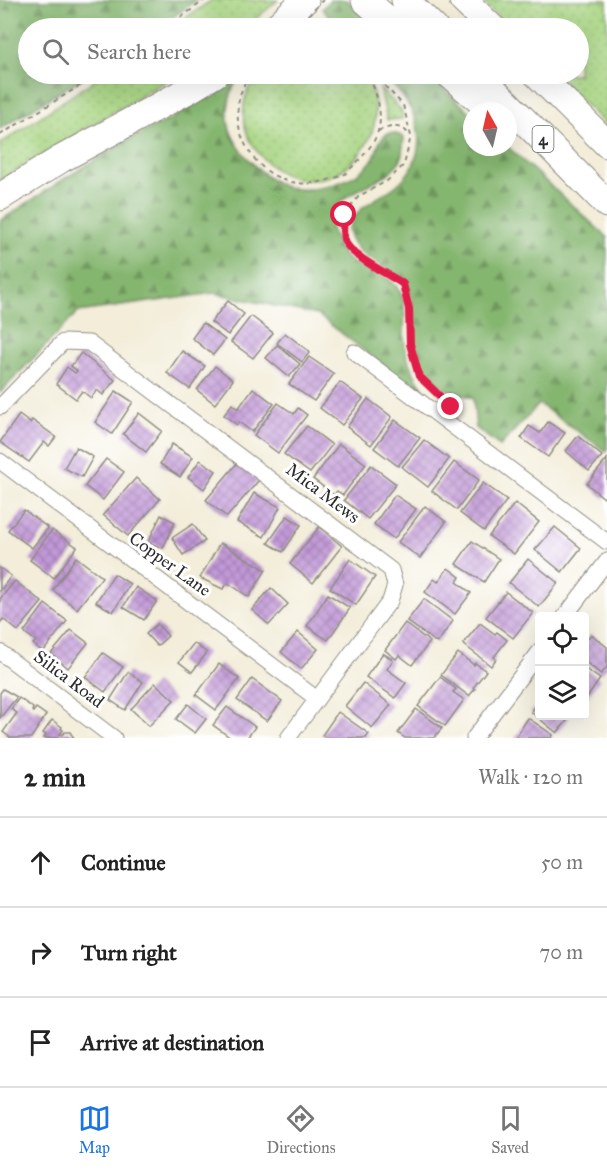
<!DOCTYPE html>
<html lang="en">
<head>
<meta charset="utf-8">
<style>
  :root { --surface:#fff; --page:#f2f2f2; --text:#222; --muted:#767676; --line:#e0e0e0; --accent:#1a73e8 }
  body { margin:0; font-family:"IM FELL Great Primer",serif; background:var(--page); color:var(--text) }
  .controls { position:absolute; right:18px; bottom:18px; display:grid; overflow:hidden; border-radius:6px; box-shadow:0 6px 24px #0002 }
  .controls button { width:54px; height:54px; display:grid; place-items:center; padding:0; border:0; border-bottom:2px solid var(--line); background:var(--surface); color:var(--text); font:30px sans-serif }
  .compass { position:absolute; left:463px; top:102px; width:54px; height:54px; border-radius:50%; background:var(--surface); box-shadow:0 6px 24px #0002; rotate:352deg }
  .stop { position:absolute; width:18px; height:18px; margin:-14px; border:4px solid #e11d48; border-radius:50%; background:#fff }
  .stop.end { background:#e11d48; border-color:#fff; box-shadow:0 2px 6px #0008 }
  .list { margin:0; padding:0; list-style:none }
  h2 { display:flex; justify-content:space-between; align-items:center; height:78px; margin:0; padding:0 24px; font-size:26px }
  h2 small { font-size:20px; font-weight:400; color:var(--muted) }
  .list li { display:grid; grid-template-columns:39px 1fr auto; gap:18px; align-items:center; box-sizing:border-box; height:90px; padding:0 24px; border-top:2px solid var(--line) }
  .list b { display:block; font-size:22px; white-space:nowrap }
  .list em { font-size:20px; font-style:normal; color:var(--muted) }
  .icon { flex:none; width:33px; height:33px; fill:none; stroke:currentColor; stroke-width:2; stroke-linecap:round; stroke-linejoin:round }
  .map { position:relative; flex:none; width:607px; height:738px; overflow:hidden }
  .search { position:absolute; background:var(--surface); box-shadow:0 6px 24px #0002; left:18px; right:18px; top:18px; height:66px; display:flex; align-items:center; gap:15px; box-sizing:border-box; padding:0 21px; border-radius:33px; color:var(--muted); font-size:22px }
  .sheet { height:348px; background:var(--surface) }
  nav { display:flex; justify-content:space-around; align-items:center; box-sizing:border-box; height:84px; border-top:2px solid var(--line); background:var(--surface); font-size:16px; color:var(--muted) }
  nav a { display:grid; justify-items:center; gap:3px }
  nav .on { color:var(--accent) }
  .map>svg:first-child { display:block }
  .grass { fill:url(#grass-dots); stroke:#698056; stroke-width:1.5 }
  .forest { fill:url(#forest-firs); stroke:#58704d; stroke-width:1.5 }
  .building { fill:url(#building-cross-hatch) }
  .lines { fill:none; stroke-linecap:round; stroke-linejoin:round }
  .minor-casing { stroke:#8f8c82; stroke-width:17 }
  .motorway-casing { stroke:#8f8c82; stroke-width:29 }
  .path { stroke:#8f8c82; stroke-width:2; stroke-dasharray:4.5 4.5; stroke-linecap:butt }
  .minor { stroke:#fff; stroke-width:15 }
  .motorway { stroke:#fff; stroke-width:27 }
  .path-bridge { stroke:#8f8c82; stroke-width:2; stroke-dasharray:4.5 4.5; stroke-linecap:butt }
  .route { stroke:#e11d48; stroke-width:8 }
  .labels { text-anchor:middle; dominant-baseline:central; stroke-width:6; stroke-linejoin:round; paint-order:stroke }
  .shield { fill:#fff; stroke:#6b6b6b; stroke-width:1.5 }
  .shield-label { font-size:16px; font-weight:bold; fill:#2b2b2b }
  .street-label { font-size:18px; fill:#2b2b2b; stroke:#fff }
</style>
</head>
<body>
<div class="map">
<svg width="607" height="738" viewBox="0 0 607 738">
  <defs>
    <pattern id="grass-dots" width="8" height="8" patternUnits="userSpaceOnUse" patternTransform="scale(1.5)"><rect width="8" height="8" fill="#a7d481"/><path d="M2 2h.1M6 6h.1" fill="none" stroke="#90b670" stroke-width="1.8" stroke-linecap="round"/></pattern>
    <pattern id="forest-firs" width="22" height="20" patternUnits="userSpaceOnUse" patternTransform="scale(1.5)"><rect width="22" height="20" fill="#85b66f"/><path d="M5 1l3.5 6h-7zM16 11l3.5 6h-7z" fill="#6d945b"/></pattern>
    <pattern id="building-cross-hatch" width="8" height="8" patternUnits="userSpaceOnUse" patternTransform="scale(1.5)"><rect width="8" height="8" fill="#c299d8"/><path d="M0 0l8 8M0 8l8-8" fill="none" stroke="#9e7daf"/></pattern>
  </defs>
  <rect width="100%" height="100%" fill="#fff"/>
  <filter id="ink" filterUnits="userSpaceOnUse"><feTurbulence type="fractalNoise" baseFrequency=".0167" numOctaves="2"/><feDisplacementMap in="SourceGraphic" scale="12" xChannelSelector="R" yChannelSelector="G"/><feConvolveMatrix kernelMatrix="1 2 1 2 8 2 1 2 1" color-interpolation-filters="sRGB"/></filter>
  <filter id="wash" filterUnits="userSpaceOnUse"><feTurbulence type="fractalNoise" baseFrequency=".008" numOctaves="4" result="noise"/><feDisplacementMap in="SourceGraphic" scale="24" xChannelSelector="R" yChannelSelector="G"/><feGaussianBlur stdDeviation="1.35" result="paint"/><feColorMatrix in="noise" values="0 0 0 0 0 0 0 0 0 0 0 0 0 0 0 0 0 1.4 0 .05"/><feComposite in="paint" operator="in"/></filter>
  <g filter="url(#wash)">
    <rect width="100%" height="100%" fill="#f3edd9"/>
    <!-- grass -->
    <g class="grass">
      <path d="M212 0H278L245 28H170Z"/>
      <path d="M481 0H607V126L554 74H578V28H509Z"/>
      <path d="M104 74H178L0 180V144Z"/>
      <path d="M257 74H364C371 83 373 92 375 103 377 126 371 140 357 157 322 196 270 182 249 138 239 116 243 93 257 74Z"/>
      <path d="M380 88 402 111V119L387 120Z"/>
    </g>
    <!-- forest -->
    <g class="forest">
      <path d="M0 0H197L157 28H28V74H89L0 129Z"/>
      <path d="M330 0H347L378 28H340L322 9Z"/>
      <path d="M234 74H241C231 87 225 109 229 126 234 150 271 188 296 189 321 191 361 180 374 157 378 150 378 141 384 136 390 130 399 134 404 138L401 160 388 174 349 195 336 206 329 224C333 233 337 245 342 253 356 273 386 269 399 290 407 303 404 320 404 335 404 367 422 388 442 411L318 315 214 293 78 312 0 393V221L64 179 133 137 171 119 204 99Z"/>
      <path d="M381 74H427L472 114V147H508L607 237V452L539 404 500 446 476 428 473 398C444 389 420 384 413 349 412 339 414 327 413 317 413 305 413 295 406 286 389 262 357 264 348 230 357 206 371 203 390 190 422 169 427 132 406 101 400 91 389 82 381 74Z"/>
    </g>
    <g id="blocks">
      <!-- building -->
      <g class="building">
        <path d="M228 301 244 314 228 335 211 322Z"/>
        <path d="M251 316 273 333 253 358 231 342Z"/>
        <path d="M203 323 225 340 213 355 192 338Z"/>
        <path d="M285 333 310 352 302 362 277 343Z"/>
        <path d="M277 345 300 364 289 377 266 358Z"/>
        <path d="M182 351 205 366 190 389 167 373Z"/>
        <path d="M81 353 115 380 103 395 97 390 91 398 82 391 76 399 56 384 67 367 75 373 77 371 71 366Z"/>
        <path d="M309 357 334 374 314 401 289 384Z"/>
        <path d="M215 366 233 380 215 404 197 390Z"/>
        <path d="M340 382 363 399 342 425 320 408Z"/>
        <path d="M253 388 274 404 252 432 239 422 237 425 224 415 232 404 238 409Z"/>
        <path d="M116 391 133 402 112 434 95 422Z"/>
        <path d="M368 399 392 417 371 445 347 427Z"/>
        <path d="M278 403 294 414 298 408 307 415 278 453 254 435Z"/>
        <path d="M139 413 162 431 146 452 123 434Z"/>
        <path d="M19 415 30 423 32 420 56 437 49 446 44 442 29 462 0 442Z"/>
        <path d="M395 420 420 438 398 466 374 448Z"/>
        <path d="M548 422 565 433 548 457 521 438 529 426 540 433Z"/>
        <path d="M307 426 332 445 310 473 284 454Z"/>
        <path d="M578 436 602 456 589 471 566 451Z"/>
        <path d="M424 440 449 459 428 487 402 467Z"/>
        <path d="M172 444 193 457 180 477 160 464Z"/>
        <path d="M339 444 366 464 343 495 337 491 334 495 313 479Z"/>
        <path d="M76 447 93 457 82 477 64 468Z"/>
        <path d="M106 459 124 472 103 500 85 486Z"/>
        <path d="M607 459V495L604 498 587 484Z"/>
        <path d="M200 460 216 471 204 489 188 477Z"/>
        <path d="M238 462 259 480 227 517 206 500Z"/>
        <path d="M454 462 479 480 457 510 432 491Z"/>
        <path d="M371 465 396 484 368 519 344 500Z"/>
        <path d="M136 478 160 499 128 536 103 515Z"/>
        <path d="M483 483 507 500 484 531 460 513Z"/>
        <path d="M254 493 280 507 264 537 237 522Z"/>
        <path d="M395 495 416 509 394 539 374 524Z"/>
        <path d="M515 503 539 522 514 554 489 536Z"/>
        <path d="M425 506 446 522 420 558 398 542Z"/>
        <path d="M24 510 48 528 32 548 8 530Z"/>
        <path d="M161 515 175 522 163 548 148 542Z"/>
        <path d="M287 516 301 525 283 552 268 543Z"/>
        <path d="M193 524 205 541 183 555 172 538Z"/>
        <path d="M319 527 342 546 313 583 290 564Z"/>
        <path d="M555 527 581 548 562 572 535 550Z"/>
        <path d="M52 530 77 547 54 578 30 560Z"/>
        <path d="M472 541 499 559 484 582 456 564Z"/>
        <path d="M220 543 266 570 249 597 228 583 223 589 200 578Z"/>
        <path d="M76 557 102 577 77 609 53 590Z"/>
        <path d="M350 559 375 577 356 605 330 588Z"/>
        <path d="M528 559 558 583 539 607 509 583Z"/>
        <path d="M0 568 11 576 0 591Z"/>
        <path d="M448 568 460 577 457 582 471 593 455 614 425 592 434 579 438 582Z"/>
        <path d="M114 574 130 584 113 612 96 602Z"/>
        <path d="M15 581 42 602 18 631 3 619 0 623V599Z"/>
        <path d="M136 587 157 601 144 620 123 607Z"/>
        <path d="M271 588 288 604 269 625 252 610Z"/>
        <path d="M506 592 533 613 513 638 486 617Z"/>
        <path d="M328 594 350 608 328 640 307 626Z"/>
        <path d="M424 599 453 621 437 643 407 621Z"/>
        <path d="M45 604 67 621 43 652 33 644 36 641 24 632Z"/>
        <path d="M405 623 430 642 412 665 399 655 396 659 385 650Z"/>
        <path d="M480 623 495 634 497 632 507 640 494 657 496 659 491 666 463 644Z"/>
        <path d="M157 624 168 636 157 646 146 634Z"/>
        <path d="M71 630 88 643 68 668 51 654Z"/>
        <path d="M298 632 318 649 301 669 281 652Z"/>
        <path d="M591 634 607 647V667L601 674 584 661V643Z"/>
        <path d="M194 643 207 653 192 672 179 662Z"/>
        <path d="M103 653 123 667 105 692 85 677Z"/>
        <path d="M383 653 393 660 387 669 406 683 395 698 366 677Z"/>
        <path d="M458 653 474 665 475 663 486 671 473 688 475 689 469 696 441 675Z"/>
        <path d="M219 664 239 679 216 710 196 695Z"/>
        <path d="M584 668 600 679 584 702Z"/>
        <path d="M128 672 143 682 125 710 110 700Z"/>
        <path d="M440 677 456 689 453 692 464 700 445 726 418 706Z"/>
        <path d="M252 679 282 701 267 721 237 700Z"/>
        <path d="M155 683 174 700 149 726 131 709Z"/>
        <path d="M363 683 391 705 372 728 345 706Z"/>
        <path d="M3 689 17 697 0 718V693Z"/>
        <path d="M19 698 33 708 32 711 33 712 36 708 46 715 31 738H11L3 732 17 713 11 709Z"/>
        <path d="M540 701V716H571L557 733 531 712Z"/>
        <path d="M188 704 206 719 195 733 176 719Z"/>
        <path d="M227 707 255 727 247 738H231L213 725Z"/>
        <path d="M416 709 442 728 434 738H405L398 733Z"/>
        <path d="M338 712 369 734 366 738H326L322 735Z"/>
        <path d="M528 718 553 735 551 738H515Z"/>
        <path d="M52 720 62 727 61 729 63 730 60 734 62 735 65 732H70L74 738H44L46 735 43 733Z"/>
      </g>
    </g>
  </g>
  <g filter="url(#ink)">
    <use href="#blocks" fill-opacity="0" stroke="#8f8c82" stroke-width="1.5"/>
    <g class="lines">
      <!-- minor casing -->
      <g class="minor-casing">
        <g id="minor">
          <path d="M354 352 607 542"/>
          <path d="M0 407 63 342 89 343 391 570 395 585 390 601 288 738"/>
          <path d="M0 461 317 699"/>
          <path d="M565 616 607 561"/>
          <path d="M0 652 114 738"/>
          <path d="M474 738 540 651"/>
        </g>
      </g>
      <!-- motorway casing -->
      <g class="motorway-casing">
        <g id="motorway">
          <path d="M365 0 397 28"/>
          <path d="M405 0 434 28"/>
          <path d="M463 0 492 28"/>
          <path d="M275 28 305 0"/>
          <path d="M449 74 492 111"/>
          <path d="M478 74 607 204"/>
          <path d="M537 74 607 144"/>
          <path d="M0 197 61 159 190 89 215 74"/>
        </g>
      </g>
      <!-- path -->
      <g class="path">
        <path d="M317 18 327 28"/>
        <path d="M166 28 205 0"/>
        <path d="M250 74C238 93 234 112 241 134 254 172 289 192 328 180 333 178 340 177 345 174 349 170 354 165 358 161 366 153 375 142 378 131 384 113 375 89 368 74"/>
        <path d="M371 74 384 85 403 105 411 136 404 165 387 181 359 196 344 215C344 222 342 232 344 239 349 256 387 273 403 284L409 309 410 344 419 376 446 402"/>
        <path d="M378 131C390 126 399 124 408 133"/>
        <path d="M0 135 99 74"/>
      </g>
      <!-- minor -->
      <use href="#minor" class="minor"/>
      <!-- motorway -->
      <use href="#motorway" class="motorway"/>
      <!-- path-bridge -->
      <path class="path-bridge" d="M295 28 323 0"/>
    </g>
  </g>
  <g class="lines" filter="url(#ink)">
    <!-- route -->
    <path class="route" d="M344 215C344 222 342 232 344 239 349 256 387 273 403 284L409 309 410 344 419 376 451 407"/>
  </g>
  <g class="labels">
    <!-- shield labels -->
    <rect class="shield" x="532.5" y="126" width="21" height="26" rx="4.5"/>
    <g class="shield-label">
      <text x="543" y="139">4</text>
    </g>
    <!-- street labels -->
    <g class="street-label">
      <text transform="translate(323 493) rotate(37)">Mica Mews</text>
      <text transform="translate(170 564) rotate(36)">Copper Lane</text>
      <text transform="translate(69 679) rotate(37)">Silica Road</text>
    </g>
  </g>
</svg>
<div class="controls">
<button><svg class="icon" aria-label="locate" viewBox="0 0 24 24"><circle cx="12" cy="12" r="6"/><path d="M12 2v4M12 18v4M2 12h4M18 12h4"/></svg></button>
<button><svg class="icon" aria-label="layers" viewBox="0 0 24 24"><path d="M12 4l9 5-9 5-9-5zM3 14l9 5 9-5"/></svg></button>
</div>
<svg class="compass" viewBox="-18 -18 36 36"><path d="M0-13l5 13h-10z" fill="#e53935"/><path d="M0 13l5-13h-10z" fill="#767676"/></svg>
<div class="stop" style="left:344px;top:215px"></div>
<div class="stop end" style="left:451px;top:407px"></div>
<div class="search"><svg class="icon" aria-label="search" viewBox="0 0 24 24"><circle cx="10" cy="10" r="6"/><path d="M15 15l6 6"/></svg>Search here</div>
</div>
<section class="sheet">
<h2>2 min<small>Walk · 120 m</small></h2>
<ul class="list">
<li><svg class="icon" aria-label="ahead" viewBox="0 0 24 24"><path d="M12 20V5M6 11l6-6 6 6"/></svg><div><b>Continue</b></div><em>50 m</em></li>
<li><svg class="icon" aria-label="right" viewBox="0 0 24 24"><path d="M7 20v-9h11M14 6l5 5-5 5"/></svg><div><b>Turn right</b></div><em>70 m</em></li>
<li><svg class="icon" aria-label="arrive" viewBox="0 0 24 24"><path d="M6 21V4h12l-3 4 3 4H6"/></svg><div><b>Arrive at destination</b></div></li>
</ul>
</section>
<nav>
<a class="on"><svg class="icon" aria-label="map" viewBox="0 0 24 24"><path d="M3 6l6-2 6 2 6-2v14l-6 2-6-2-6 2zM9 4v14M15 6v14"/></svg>Map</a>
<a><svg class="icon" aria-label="directions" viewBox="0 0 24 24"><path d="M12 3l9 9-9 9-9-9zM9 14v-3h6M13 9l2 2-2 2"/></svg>Directions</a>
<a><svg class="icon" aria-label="saved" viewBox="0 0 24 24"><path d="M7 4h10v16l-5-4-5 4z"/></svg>Saved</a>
</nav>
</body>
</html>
